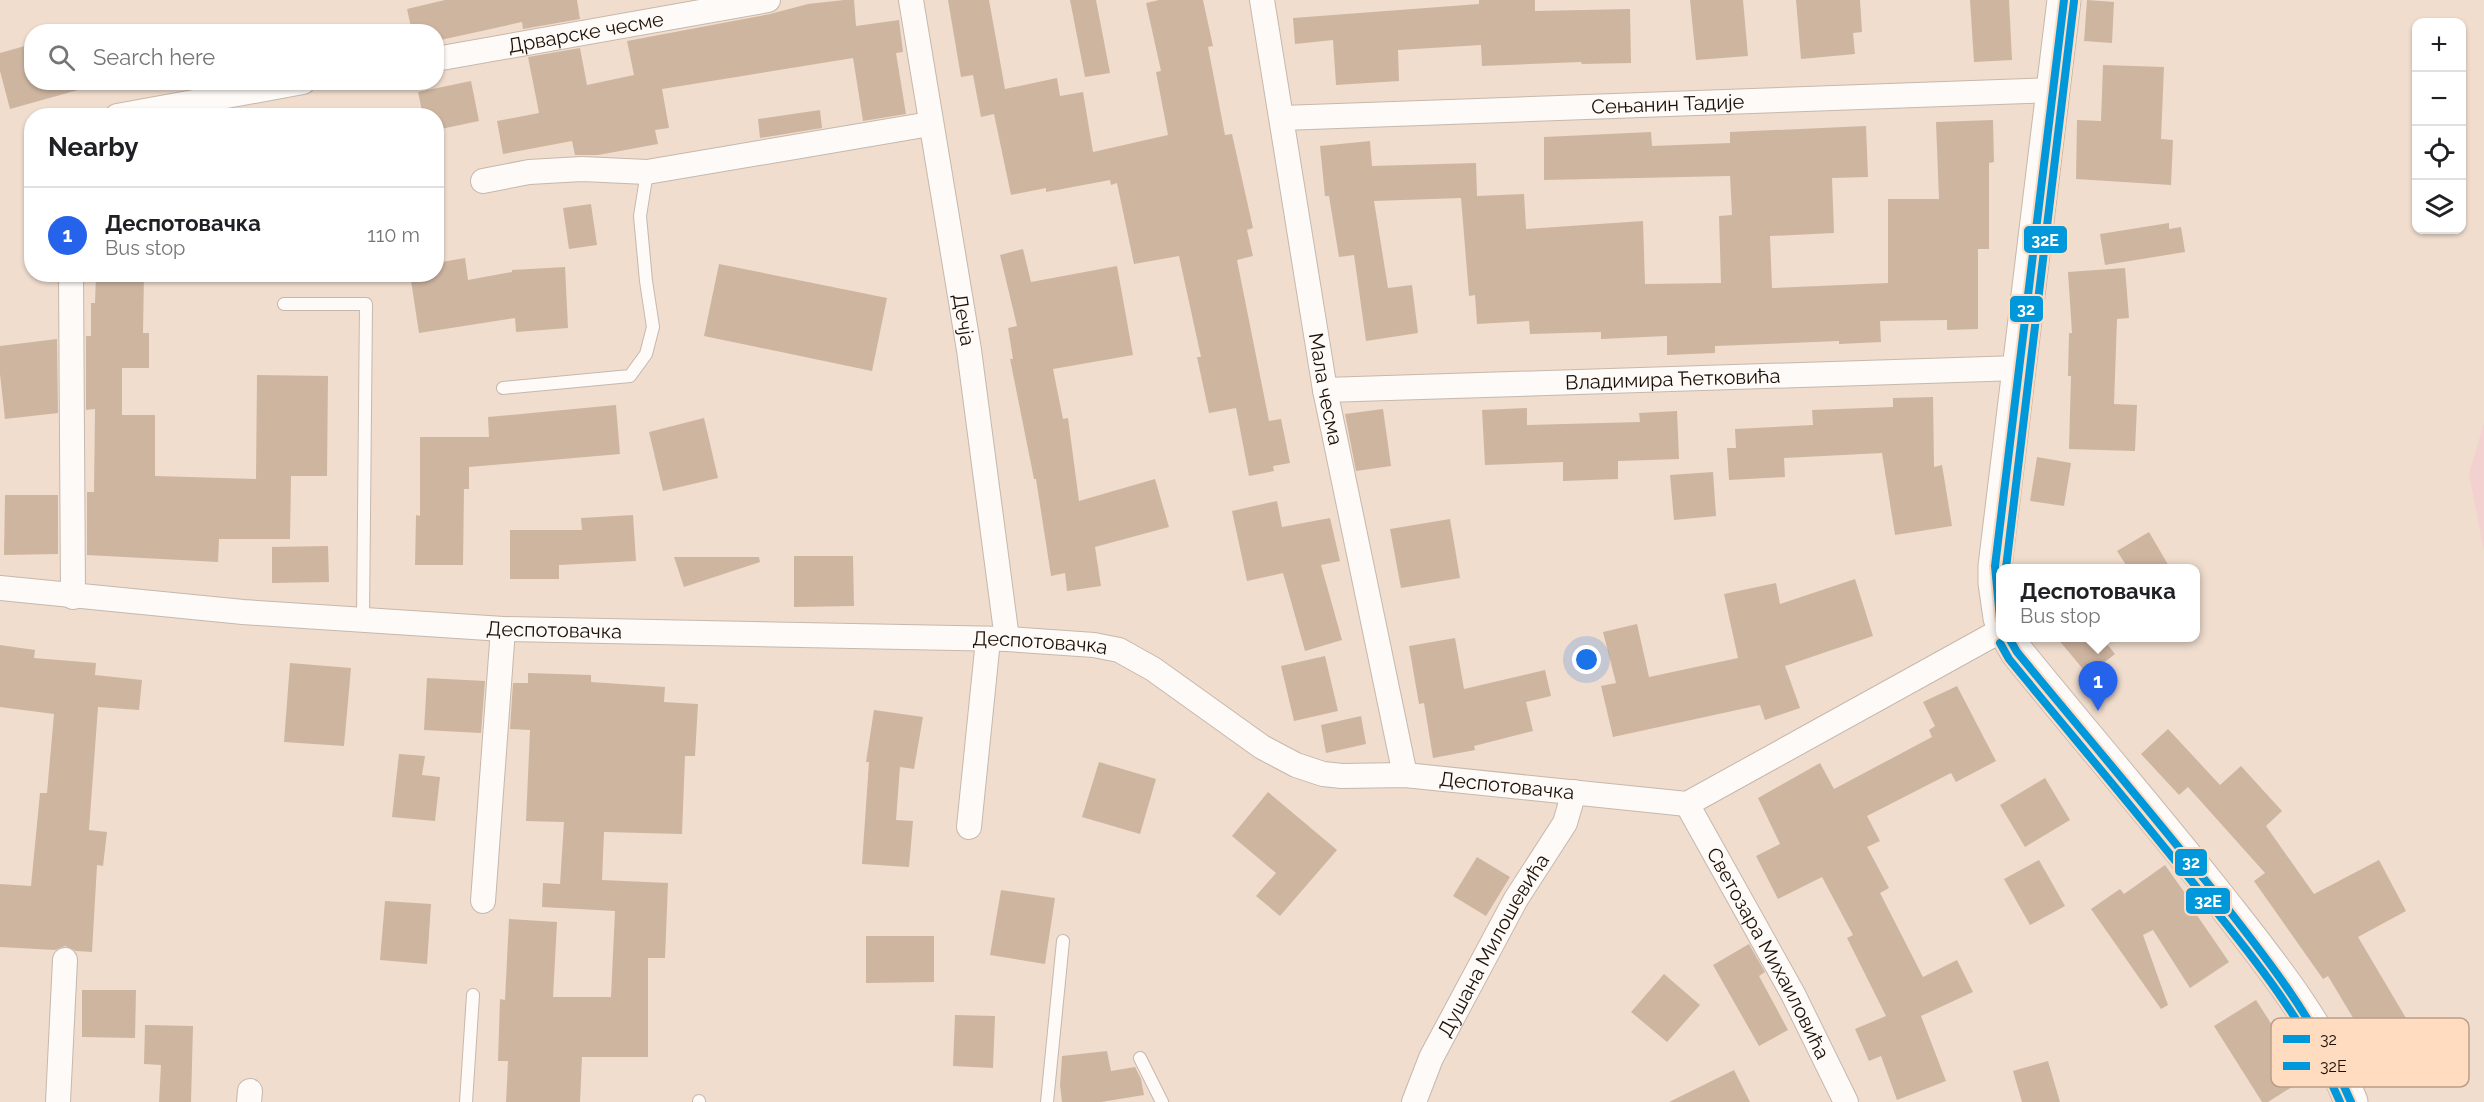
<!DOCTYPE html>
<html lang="en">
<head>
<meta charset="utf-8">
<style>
  :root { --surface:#fff; --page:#f6f6f6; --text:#202124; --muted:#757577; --line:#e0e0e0; --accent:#2563eb }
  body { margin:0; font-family:Raleway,sans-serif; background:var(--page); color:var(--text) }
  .controls { position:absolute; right:18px; top:18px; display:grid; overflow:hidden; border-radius:12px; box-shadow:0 2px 4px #0004 }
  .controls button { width:54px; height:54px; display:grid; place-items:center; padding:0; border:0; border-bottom:2px solid var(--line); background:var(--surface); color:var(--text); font:30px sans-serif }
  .you { position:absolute; left:1587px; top:660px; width:21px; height:21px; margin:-15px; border:4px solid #fff; border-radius:50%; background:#1a73e8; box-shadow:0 0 0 9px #1a73e833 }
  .badge { display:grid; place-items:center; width:39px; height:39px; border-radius:50%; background:var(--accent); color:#fff; font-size:20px; font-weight:700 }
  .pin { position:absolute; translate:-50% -50px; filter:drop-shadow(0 2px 3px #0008) }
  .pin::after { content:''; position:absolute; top:32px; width:21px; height:18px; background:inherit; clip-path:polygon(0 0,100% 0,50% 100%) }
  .popup { position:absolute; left:1996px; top:564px; width:204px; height:78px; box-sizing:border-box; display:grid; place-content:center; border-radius:12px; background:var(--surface); filter:drop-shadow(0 2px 4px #0005); font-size:20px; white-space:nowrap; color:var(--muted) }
  .popup b { font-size:22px; color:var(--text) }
  .popup::after { content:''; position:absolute; left:50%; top:100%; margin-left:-12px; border:12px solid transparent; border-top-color:var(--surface) }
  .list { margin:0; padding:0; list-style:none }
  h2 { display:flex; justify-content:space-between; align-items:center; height:78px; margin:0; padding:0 24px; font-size:26px }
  h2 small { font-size:20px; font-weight:400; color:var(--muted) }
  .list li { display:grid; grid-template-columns:39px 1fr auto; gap:18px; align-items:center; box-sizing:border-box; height:96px; padding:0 24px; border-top:2px solid var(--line) }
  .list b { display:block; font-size:22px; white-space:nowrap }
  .list p { margin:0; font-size:20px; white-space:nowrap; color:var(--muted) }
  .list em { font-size:20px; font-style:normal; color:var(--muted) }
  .icon { flex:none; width:33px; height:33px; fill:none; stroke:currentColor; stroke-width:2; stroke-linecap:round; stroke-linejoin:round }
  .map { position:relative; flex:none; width:2484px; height:1102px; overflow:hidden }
  .search { position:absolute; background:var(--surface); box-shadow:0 2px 4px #0004; left:24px; top:24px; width:420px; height:66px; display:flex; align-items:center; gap:15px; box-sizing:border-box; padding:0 21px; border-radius:24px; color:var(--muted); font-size:22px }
  .panel { position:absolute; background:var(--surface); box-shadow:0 2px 4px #0004; left:24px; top:108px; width:420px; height:174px; border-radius:24px }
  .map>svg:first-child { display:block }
  .green { fill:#f2d1d0 }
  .building { fill:#ceb5a0 }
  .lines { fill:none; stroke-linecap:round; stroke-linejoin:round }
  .lane-casing { stroke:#c6b8ac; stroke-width:14 }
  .street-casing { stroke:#c6b8ac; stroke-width:26 }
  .secondary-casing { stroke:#c6b8ac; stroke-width:35 }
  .lane { stroke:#fdfaf8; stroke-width:12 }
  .street { stroke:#fdfaf8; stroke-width:24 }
  .secondary { stroke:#fdfaf8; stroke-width:33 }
  .bus-1-casing { stroke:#ffdbbf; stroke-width:12 }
  .bus-2-casing { stroke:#ffdbbf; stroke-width:12 }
  .bus-1 { stroke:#0098da; stroke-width:8 }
  .bus-2 { stroke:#0098da; stroke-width:8 }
  .labels { text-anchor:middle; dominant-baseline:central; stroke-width:5; stroke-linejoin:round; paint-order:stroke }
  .street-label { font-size:20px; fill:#1d1107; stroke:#ffdbbf }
  .key { fill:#ffdbbf; stroke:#bb9e88; stroke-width:1.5 }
  .key-label { font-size:16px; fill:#1d1107 }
  .line-badge { stroke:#ffdbbf; stroke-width:2 }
  .badge-label { font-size:16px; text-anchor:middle; font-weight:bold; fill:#fff }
</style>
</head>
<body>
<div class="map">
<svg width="2484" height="1102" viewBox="0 0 2484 1102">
  <rect width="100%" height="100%" fill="#f0ddce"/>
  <!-- green -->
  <path class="green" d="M2484 423V551L2469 474Z"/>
  <!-- building -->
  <g class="building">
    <path d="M445 0H577L580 19 523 29 522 22 436 41V32H412L407 9Z"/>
    <path d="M844 0H854L856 26 899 20 903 52 896 53 906 114 863 121 853 58 662 89 669 128 655 130 658 144 598 155H575L572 141 503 154 497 121 539 113 528 57 580 48 587 85 634 75 627 41 770 14 808 4Z"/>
    <path d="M948 0H989L1005 89 1057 78 1060 96 1083 92 1093 152 1168 135 1156 72 1161 71 1146 3 1159 0H1203L1213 46 1208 47 1225 135 1232 134 1253 228 1247 230 1253 256 1237 260 1269 421 1281 419 1290 463 1273 466 1274 471 1249 476 1236 408 1209 413 1197 357H1201L1179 256 1134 264 1117 183 1111 185 1110 180 1046 192V188L1011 195 994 114 981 117 973 75 961 77Z"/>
    <path d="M1070 0H1096L1110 73 1085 77Z"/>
    <path d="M1479 0H1535V11L1630 9 1631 63 1582 64 1581 62 1482 66 1481 45 1398 50 1399 81 1336 85 1333 40 1295 44 1293 18 1479 4Z"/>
    <path d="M1690 0H1743L1748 56 1696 60Z"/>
    <path d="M1796 0H1860L1862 32 1853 33 1855 54 1801 59Z"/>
    <path d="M1970 0H2009L2012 60 1974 62Z"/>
    <path d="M2087 0 2114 2 2112 43 2084 41Z"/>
    <path d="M32 44V82H77L78 90 10 109 0 71V53Z"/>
    <path d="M2103 65 2164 67 2161 139 2173 140 2171 185 2076 179 2077 120 2101 121Z"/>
    <path d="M471 81 479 121 436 130V116H423L418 92Z"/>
    <path d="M820 110 822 128 760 138 758 119Z"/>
    <path d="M1993 120 1994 162 1989 163V249H1978V329L1947 330V320L1880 321 1881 342 1839 344V341L1715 346V353L1667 355V336L1601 339V332L1530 334 1529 321 1477 324 1475 295 1469 296 1461 198 1374 201 1388 288 1412 285 1418 333 1366 341 1354 255 1339 257 1329 196H1325L1320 146 1370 141 1372 166 1476 163 1477 196 1524 194 1526 229 1643 221 1645 284 1721 283 1719 216 1732 215 1730 176 1544 180V137L1651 132 1652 146 1730 143V132L1866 126 1868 177 1832 178 1834 233 1770 236 1772 288 1888 283V199H1939L1936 122Z"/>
    <path d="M591 204 597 245 569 249 563 208Z"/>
    <path d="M2169 223V229L2181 227 2185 252 2105 265 2100 234Z"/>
    <path d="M1023 249 1031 282 1117 266 1133 355 1053 369 1063 419 1068 418 1079 501 1155 479 1169 527 1095 547 1101 586 1067 591 1065 573 1051 576 1036 479H1034L1010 359H1013L1008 328 1017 326 1000 255Z"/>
    <path d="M465 258 468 280 512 272V270L565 267 568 328 516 332 515 318 419 333 410 274H436V263Z"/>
    <path d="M719 264 887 298 872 371 704 336Z"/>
    <path d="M2125 268 2129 318 2117 319 2114 404 2137 405 2135 451 2069 449 2071 376H2068L2069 333H2072L2068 272Z"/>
    <path d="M96 274H144L143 333H149V368H122V415H155V476L256 479 257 375 328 376 327 476H291L290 539H219L218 562 87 555V492H94L95 409 86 410V336H91V303H95Z"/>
    <path d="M57 339 58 413 5 419 0 374V346Z"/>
    <path d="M1933 397 1934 467 1942 465 1952 526 1895 535 1882 453 1784 458 1785 477 1729 480 1727 448H1736L1735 429 1813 425 1812 410 1893 407V398Z"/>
    <path d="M616 405 620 454 469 467V489H464L463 565H415L416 515 420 516V437H489L488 417Z"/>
    <path d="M1527 408V425L1640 422 1639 413 1677 411 1679 459 1618 461V479L1563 481V462L1485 465 1482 410Z"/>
    <path d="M1383 409 1391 466 1356 471 1345 414Z"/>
    <path d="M704 418 718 478 663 491 649 432Z"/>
    <path d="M2037 457 2071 463 2064 506 2030 501Z"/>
    <path d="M1713 472 1716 516 1674 520 1670 475Z"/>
    <path d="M5 495H58V554L4 555Z"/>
    <path d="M1277 501 1282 527 1330 518 1340 561 1321 565 1342 640 1305 651 1283 573 1247 581 1232 511Z"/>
    <path d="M633 515 636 561 559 565V579H510V530H582L581 518Z"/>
    <path d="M1450 519 1460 578 1401 588 1390 529Z"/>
    <path d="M2149 532 2170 568H2128L2117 551Z"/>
    <path d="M328 546 329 582 272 583V547Z"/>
    <path d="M794 556H853L854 606 794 607Z"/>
    <path d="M674 557H759L760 562 684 587Z"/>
    <path d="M1855 579 1873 636 1785 666 1800 708 1765 720 1760 705 1613 737 1601 686 1616 683 1603 632 1637 624 1649 677 1738 658 1724 594 1776 583 1780 604Z"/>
    <path d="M1455 638 1464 689 1545 670 1551 696 1526 702 1533 731 1474 746 1475 750 1433 758 1424 703 1419 704 1409 646Z"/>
    <path d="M2057 638H2102L2115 654 2088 675Z"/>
    <path d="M0 645 35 650 34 658 96 663 95 675 142 680 139 710 98 707 89 830 107 832 103 866 97 865 92 952 76 951 65 946 55 950 0 947V884L31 886 40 793H47L54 714 0 707Z"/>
    <path d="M1325 656 1338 711 1294 721 1281 666Z"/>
    <path d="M290 663 351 668 344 746 284 742Z"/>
    <path d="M528 673 591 675V682L665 687 664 702 698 704 695 756H685L682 834 604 832 602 880 668 883 665 958H648V1057H582L580 1102H506L508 1061H498L500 999 505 1000 509 919 557 922 553 997H611L615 911 542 907 543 883 560 884 564 822 526 821 530 730 510 729 513 683H528Z"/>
    <path d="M427 678 485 681 481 733 424 730Z"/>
    <path d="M1957 686 1996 761 1956 782 1951 773 1867 816 1880 841 1867 847 1889 888 1880 893 1923 977 1957 960 1973 992 1921 1016 1946 1081 1897 1100 1881 1056 1869 1061 1855 1029 1886 1016 1847 938 1853 935 1822 877 1778 899 1756 856 1780 844 1758 798 1820 763 1834 789 1932 737 1929 730 1935 726 1923 702Z"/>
    <path d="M874 710 923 717 914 769 900 767 896 820 913 821 909 867 862 864 869 762H866Z"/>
    <path d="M1361 716 1366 744 1326 753 1321 725Z"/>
    <path d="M2168 729 2220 785 2241 766 2282 811 2266 826 2314 894 2379 860 2406 911 2358 937 2413 1030 2374 1053 2328 976 2323 979 2254 881 2265 873 2188 787 2179 795 2141 754Z"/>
    <path d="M399 754 425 756 422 775 440 777 435 821 392 817Z"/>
    <path d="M1099 762 1156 779 1140 834 1082 817Z"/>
    <path d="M2045 778 2070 820 2025 847 2000 805Z"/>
    <path d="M1268 792 1337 850 1280 916 1256 896 1276 873 1232 836Z"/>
    <path d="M1477 857 1510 877 1486 916 1453 896Z"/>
    <path d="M2039 860 2065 906 2030 925 2004 879Z"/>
    <path d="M2165 865 2194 906 2192 908 2229 962 2190 988 2153 930 2143 935 2168 1005 2161 1009 2091 909 2120 889 2124 894Z"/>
    <path d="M1001 890 1055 898 1045 964 990 955Z"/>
    <path d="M385 901 431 904 427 964 380 960Z"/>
    <path d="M866 936H934V982L866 983Z"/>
    <path d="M1749 944 1765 972 1759 976 1788 1030 1759 1046 1713 965Z"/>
    <path d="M1664 974 1700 1005 1667 1042 1631 1012Z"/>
    <path d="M82 990H136L135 1038 82 1037Z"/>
    <path d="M2256 1000 2306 1078 2268 1102H2262L2214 1026Z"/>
    <path d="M955 1015 995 1016 993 1068 953 1066Z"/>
    <path d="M145 1025 193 1026 191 1102H159L161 1065 144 1064Z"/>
    <path d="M1107 1051 1111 1071 1135 1067 1141 1079 1144 1095 1101 1102H1062L1060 1085 1062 1056Z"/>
    <path d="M2048 1061 2060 1102H2022L2013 1071Z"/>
    <path d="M1734 1070 1750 1102H1669Z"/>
  </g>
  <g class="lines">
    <!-- lane casing -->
    <g class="lane-casing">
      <g id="lane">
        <path d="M284 304H366L363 619"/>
        <path d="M503 388 630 376 646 354 653 327 646 281 640 216 647 172"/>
        <path d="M1140 1058 1162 1102"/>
        <path d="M466 1102 473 995"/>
        <path d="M699 1102V1101"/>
        <path d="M1047 1102 1063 941"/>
      </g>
    </g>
    <!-- street casing -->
    <g class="street-casing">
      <g id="street">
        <path id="s1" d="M911 0 969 350 1007 639"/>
        <path id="s2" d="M1262 0 1325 390 1405 775"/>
        <path id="s3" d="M436 59 768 0"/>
        <path d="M117 116 303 82"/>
        <path id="s4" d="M1282 118 2054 90"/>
        <path d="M483 181 529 172 582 169 647 172 930 124"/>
        <path d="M71 274 73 597"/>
        <path id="s5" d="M1325 390 2019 368"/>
        <path id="s6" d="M0 588 243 612 503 629 1007 639 1094 645 1119 650 1153 669 1262 747 1296 765 1323 774 1342 776 1405 775 1687 804 2000 631"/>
        <path id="s7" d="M1687 804 1793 994 1846 1102"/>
        <path d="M969 827 988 640"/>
        <path d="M483 901 503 629"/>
        <path d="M58 1102 65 960"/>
        <path d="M249 1102 250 1091"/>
        <path id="s8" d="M1414 1102 1431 1058 1516 899 1565 823 1574 792"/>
      </g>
    </g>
    <!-- secondary casing -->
    <g class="secondary-casing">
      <g id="secondary">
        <path d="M2000 618 1995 583V566L2064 0"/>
        <path d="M2009 638 2017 652C2085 736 2156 818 2223 903 2271 964 2323 1028 2351 1102"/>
      </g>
    </g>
    <!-- lane -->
    <use href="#lane" class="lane"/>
    <!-- street -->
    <use href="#street" class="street"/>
    <!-- secondary -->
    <use href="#secondary" class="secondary"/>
    <!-- bus-1 casing -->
    <g class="bus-1-casing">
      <g id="bus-1">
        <path d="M2000 618 1995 566 2064 0"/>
        <path d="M2009 638 2017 652C2081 730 2146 806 2209 885 2263 953 2317 1021 2351 1102"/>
      </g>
    </g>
    <!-- bus-2 casing -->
    <g class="bus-2-casing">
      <g id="bus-2">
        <path d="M2006 568 2074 1"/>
        <path d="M2000 643 2009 659C2073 737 2139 815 2202 894 2255 959 2307 1024 2340 1102"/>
      </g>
    </g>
    <!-- bus-1 -->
    <use href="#bus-1" class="bus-1"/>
    <!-- bus-2 -->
    <use href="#bus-2" class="bus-2"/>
  </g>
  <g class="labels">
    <!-- street labels -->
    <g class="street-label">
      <text stroke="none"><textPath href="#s3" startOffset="152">Дрварске чесме</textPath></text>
      <text stroke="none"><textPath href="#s4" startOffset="386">Сењанин Тадије</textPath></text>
      <text stroke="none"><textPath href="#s1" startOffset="324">Дечја</textPath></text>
      <text stroke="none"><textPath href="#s5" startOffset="348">Владимира Ћетковића</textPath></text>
      <text stroke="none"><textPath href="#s2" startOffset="394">Мала чесма</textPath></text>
      <text stroke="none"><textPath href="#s6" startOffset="556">Деспотовачка</textPath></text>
      <text stroke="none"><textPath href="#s6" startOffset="1042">Деспотовачка</textPath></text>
      <text stroke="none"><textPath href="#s6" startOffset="1546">Деспотовачка</textPath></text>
      <text stroke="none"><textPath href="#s8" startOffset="176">Душана Милошевића</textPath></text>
      <text stroke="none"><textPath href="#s7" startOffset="170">Светозара Михаиловића</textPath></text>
    </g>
  </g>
  <!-- legend -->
  <rect x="2271" y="1018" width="198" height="69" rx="9" class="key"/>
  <rect x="2283" y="1035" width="27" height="8" fill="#0098da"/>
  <rect x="2283" y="1062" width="27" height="8" fill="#0098da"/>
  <g class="key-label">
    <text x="2320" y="1045">32</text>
    <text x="2320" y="1072">32E</text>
  </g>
  <g class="line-badge">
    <rect x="2023" y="225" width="45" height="29" rx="6" fill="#0098da"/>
    <rect x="2009" y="295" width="35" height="28" rx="6" fill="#0098da"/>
    <rect x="2174" y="848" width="34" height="29" rx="6" fill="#0098da"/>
    <rect x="2185" y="887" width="46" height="28" rx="6" fill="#0098da"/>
  </g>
  <g class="badge-label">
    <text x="2045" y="246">32E</text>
    <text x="2026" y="315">32</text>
    <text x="2191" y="868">32</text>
    <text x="2208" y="907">32E</text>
  </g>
</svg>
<div class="controls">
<button>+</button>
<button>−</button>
<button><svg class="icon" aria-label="locate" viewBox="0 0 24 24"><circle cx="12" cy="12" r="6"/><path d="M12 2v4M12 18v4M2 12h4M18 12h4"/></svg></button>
<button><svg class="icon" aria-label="layers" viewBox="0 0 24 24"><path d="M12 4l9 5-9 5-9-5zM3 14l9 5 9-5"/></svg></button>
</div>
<div class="you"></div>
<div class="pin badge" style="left:2098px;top:711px">1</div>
<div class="popup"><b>Деспотовачка</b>Bus stop</div>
<div class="search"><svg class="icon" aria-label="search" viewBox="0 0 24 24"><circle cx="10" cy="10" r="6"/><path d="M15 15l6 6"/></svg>Search here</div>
<section class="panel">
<h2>Nearby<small></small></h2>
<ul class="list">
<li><span class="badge">1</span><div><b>Деспотовачка</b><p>Bus stop</p></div><em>110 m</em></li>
</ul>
</section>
</div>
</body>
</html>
